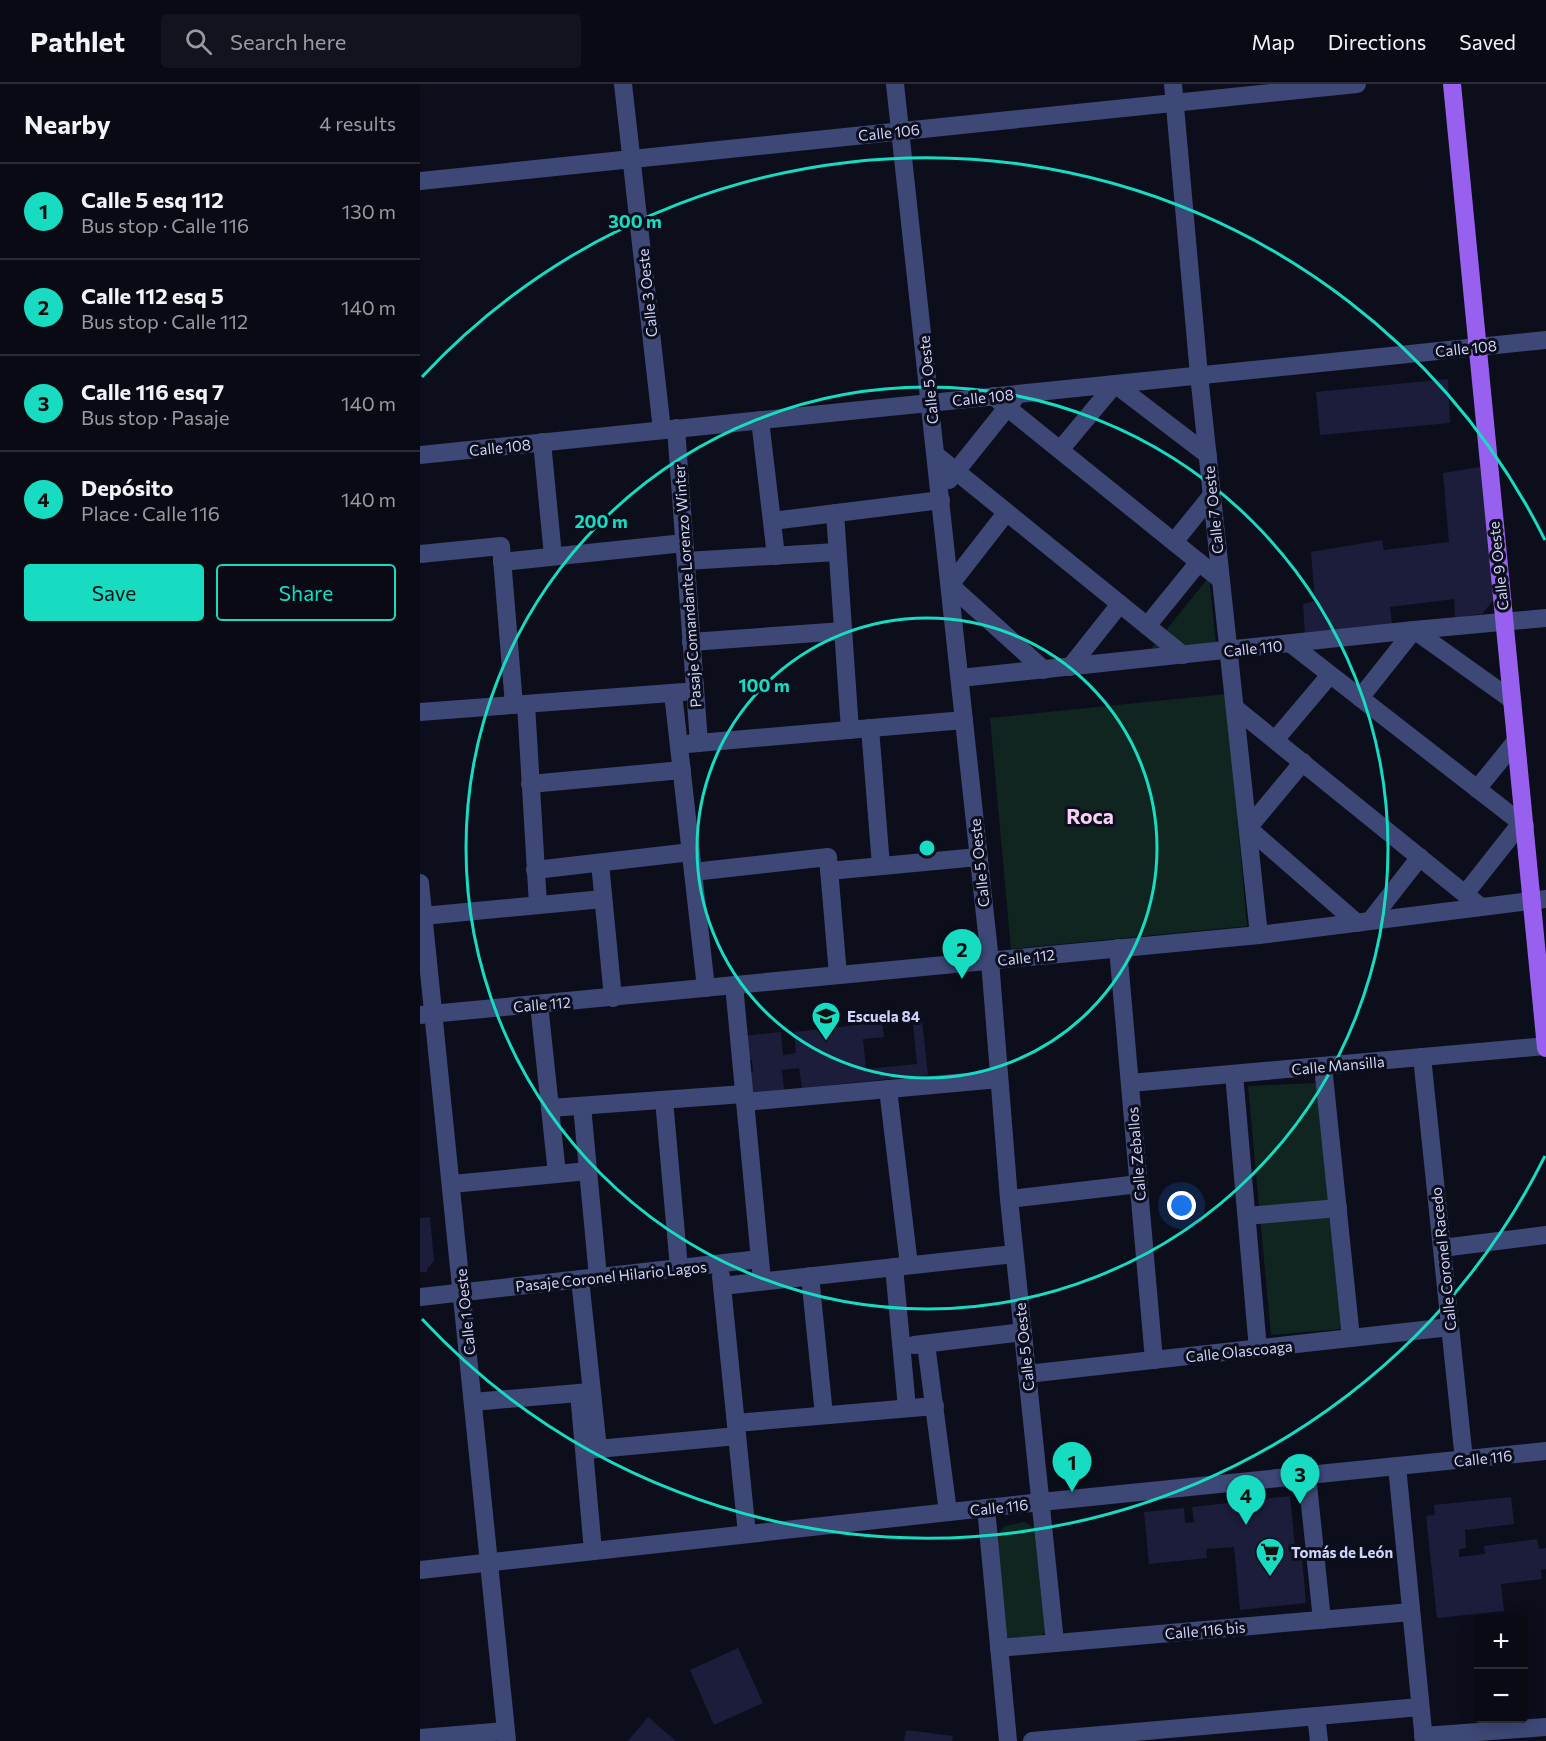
<!DOCTYPE html>
<html lang="en">
<head>
<meta charset="utf-8">
<style>
  :root { --surface:#0a0a15; --page:#13131e; --text:#f1f3f6; --muted:#999aa0; --line:#2a2b34; --accent:#17dcc2 }
  body { margin:0; font-family:Commissioner,sans-serif; background:var(--page); color:var(--text) }
  .controls { position:absolute; right:18px; bottom:18px; display:grid; overflow:hidden; border-radius:6px; box-shadow:0 3px 15px #0003 }
  .controls button { width:54px; height:54px; display:grid; place-items:center; padding:0; border:0; border-bottom:2px solid var(--line); background:var(--surface); color:var(--text); font:30px sans-serif }
  .you { position:absolute; left:762px; top:1122px; width:21px; height:21px; margin:-15px; border:4px solid #fff; border-radius:50%; background:#1a73e8; box-shadow:0 0 0 9px #1a73e833 }
  .badge { display:grid; place-items:center; width:39px; height:39px; border-radius:50%; background:var(--accent); color:#111; font-size:20px; font-weight:700 }
  .pin { position:absolute; translate:-50% -50px; filter:drop-shadow(0 2px 3px #0008) }
  .pin::after { content:''; position:absolute; top:32px; width:21px; height:18px; background:inherit; clip-path:polygon(0 0,100% 0,50% 100%) }
  .list { margin:0; padding:0; list-style:none }
  h2 { display:flex; justify-content:space-between; align-items:center; height:78px; margin:0; padding:0 24px; font-size:26px }
  h2 small { font-size:20px; font-weight:400; color:var(--muted) }
  .list li { display:grid; grid-template-columns:39px 1fr auto; gap:18px; align-items:center; box-sizing:border-box; height:96px; padding:0 24px; border-top:2px solid var(--line) }
  .list b { display:block; font-size:22px; white-space:nowrap }
  .list p { margin:0; font-size:20px; white-space:nowrap; color:var(--muted) }
  .list em { font-size:20px; font-style:normal; color:var(--muted) }
  .actions { display:flex; gap:12px; padding:18px 24px }
  .actions a { flex:1; padding:14px 0; border:2px solid var(--accent); border-radius:6px; text-align:center; font-size:21px; color:var(--accent) }
  .actions .main { background:var(--accent); color:#111 }
  .icon { flex:none; width:33px; height:33px; fill:none; stroke:currentColor; stroke-width:2; stroke-linecap:round; stroke-linejoin:round }
  .map { position:relative; flex:none; width:1126px; height:1657px; overflow:hidden }
  header { display:flex; align-items:center; gap:36px; box-sizing:border-box; height:84px; padding:0 30px; background:var(--surface); border-bottom:2px solid var(--line) }
  header strong { font-size:28px }
  nav { display:flex; gap:33px; margin-inline-start:auto; font-size:21px }
  .search { width:420px; height:54px; background:var(--page); display:flex; align-items:center; gap:15px; box-sizing:border-box; padding:0 21px; border-radius:6px; color:var(--muted); font-size:22px }
  main { display:flex }
  aside { flex:1; background:var(--surface) }
  .map>svg:first-child { display:block }
  .green { fill:#112520 }
  .building { fill:#1c1d3b }
  .lines { fill:none; stroke-linecap:round; stroke-linejoin:round }
  .minor { stroke:#3d4876; stroke-width:18 }
  .major { stroke:#9860ee; stroke-width:18 }
  .ring { fill:none; stroke:#17dcc2; stroke-width:3 }
  .labels { text-anchor:middle; dominant-baseline:central; stroke-width:6; stroke-linejoin:round; paint-order:stroke }
  .street-label { font-size:15px; fill:#ced3fa; stroke:#0d0e1c }
  .poi-label { font-size:15px; font-weight:bold; fill:#ced3fa; stroke:#0d0e1c; text-anchor:start }
  .district-label { font-size:21px; font-weight:bold; fill:#fad0f4; stroke:#0d0e1c }
  .centre { fill:#17dcc2; stroke:#0d0e1c; stroke-width:3 }
  .ring-label { font-size:18px; text-anchor:middle; font-weight:bold; fill:#17dcc2; stroke:#0d0e1c; stroke-width:6; stroke-linejoin:round; paint-order:stroke }
</style>
</head>
<body>
<header>
<strong>Pathlet</strong>
<div class="search"><svg class="icon" aria-label="search" viewBox="0 0 24 24"><circle cx="10" cy="10" r="6"/><path d="M15 15l6 6"/></svg>Search here</div>
<nav><a>Map</a><a>Directions</a><a>Saved</a></nav>
</header>
<main>
<aside>
<h2>Nearby<small>4 results</small></h2>
<ul class="list">
<li><span class="badge">1</span><div><b>Calle 5 esq 112</b><p>Bus stop · Calle 116</p></div><em>130 m</em></li>
<li><span class="badge">2</span><div><b>Calle 112 esq 5</b><p>Bus stop · Calle 112</p></div><em>140 m</em></li>
<li><span class="badge">3</span><div><b>Calle 116 esq 7</b><p>Bus stop · Pasaje</p></div><em>140 m</em></li>
<li><span class="badge">4</span><div><b>Depósito</b><p>Place · Calle 116</p></div><em>140 m</em></li>
</ul>
<div class="actions"><a class="main">Save</a><a>Share</a></div>
</aside>
<div class="map">
<svg width="1126" height="1657" viewBox="0 0 1126 1657">
  <rect width="100%" height="100%" fill="#0d0e1c"/>
  <!-- green -->
  <g class="green">
    <path d="M789 493 797 569 726 571Z"/>
    <path d="M806 610 827 842 591 865 570 634Z"/>
    <path d="M897 999 921 1245 851 1251 828 1002Z"/>
    <path d="M604 1438 614 1444 625 1548 620 1552 588 1554 585 1552 577 1451 585 1442Z"/>
  </g>
  <!-- building -->
  <g class="building">
    <path d="M1028 295 1030 339 900 351 896 308Z"/>
    <path d="M1060 383 1074 515 1062 530 1035 534 1034 515 970 523 972 540 885 550 883 520 895 517 891 468 962 456 964 466 1029 458 1023 389Z"/>
    <path d="M501 928 508 991 382 1004 379 984 362 986 364 1006 330 1010 327 989 333 988 332 976 326 977 323 952 361 948 363 971 376 969 374 948 438 941 437 932 461 929 464 953 443 955 446 985 497 980 492 929Z"/>
    <path d="M10 1133 14 1177 7 1185V1188H0V1134Z"/>
    <path d="M870 1412 875 1463 881 1462 886 1519 820 1526 814 1463 786 1465 787 1474 729 1480 724 1428 764 1424 765 1439 774 1438 772 1423Z"/>
    <path d="M1091 1413 1094 1440 1045 1446 1046 1464 1039 1465V1473L1065 1470 1064 1462 1117 1455 1119 1465 1126 1464V1485L1121 1486 1122 1495 1081 1500 1084 1527 1017 1534 1006 1432 1015 1431 1014 1421Z"/>
    <path d="M318 1564 343 1619 294 1641 270 1586Z"/>
    <path d="M228 1633 256 1657H208Z"/>
    <path d="M486 1646 533 1652 532 1657H484Z"/>
  </g>
  <g class="lines">
    <!-- minor -->
    <g class="minor">
      <path d="M203 0 242 346"/>
      <path d="M475 0 570 877 589 1115 635 1558"/>
      <path d="M753 0 779 291 839 851"/>
      <path d="M0 97 937 0"/>
      <path d="M573 312 801 496"/>
      <path d="M340 336 356 472"/>
      <path d="M256 344 279 659"/>
      <path d="M122 358 133 472"/>
      <path d="M640 366 695 300 788 371"/>
      <path d="M0 371 1126 256"/>
      <path d="M516 371 763 571"/>
      <path d="M529 396 594 315"/>
      <path d="M415 429 430 646"/>
      <path d="M586 429 530 501 624 586"/>
      <path d="M352 437 521 416"/>
      <path d="M754 458 792 411"/>
      <path d="M0 470 81 462 94 621"/>
      <path d="M266 477 417 468"/>
      <path d="M82 478 264 459"/>
      <path d="M727 542 779 478"/>
      <path d="M271 558 423 547"/>
      <path d="M871 560 1105 742"/>
      <path d="M650 583 700 520"/>
      <path d="M540 594 994 546 1126 534"/>
      <path d="M253 609 286 904"/>
      <path d="M940 614 994 546 1092 616"/>
      <path d="M106 620 118 821"/>
      <path d="M815 624 1061 823"/>
      <path d="M0 628 264 608"/>
      <path d="M450 644 461 782"/>
      <path d="M855 656 910 591"/>
      <path d="M267 660 544 636"/>
      <path d="M883 678 828 744 937 839"/>
      <path d="M110 700 262 686"/>
      <path d="M1057 705 1096 657"/>
      <path d="M180 779 193 914"/>
      <path d="M115 786 271 768"/>
      <path d="M409 787 558 773"/>
      <path d="M273 788 408 773 418 891"/>
      <path d="M0 799 87 1657"/>
      <path d="M1045 810 1101 739"/>
      <path d="M3 832 183 815"/>
      <path d="M950 837 1000 773"/>
      <path d="M698 864 734 1276"/>
      <path d="M314 901 342 1197"/>
      <path d="M119 920 137 1090"/>
      <path d="M0 931 839 851 1126 815"/>
      <path d="M1002 973 1044 1376"/>
      <path d="M903 982 931 1254"/>
      <path d="M814 990 838 1265"/>
      <path d="M710 999 1126 962"/>
      <path d="M468 1005 489 1181"/>
      <path d="M244 1016 259 1184"/>
      <path d="M325 1018 579 995"/>
      <path d="M162 1022 178 1193"/>
      <path d="M130 1024 324 1010"/>
      <path d="M32 1100 168 1087"/>
      <path d="M589 1115 719 1100"/>
      <path d="M827 1132 918 1124"/>
      <path d="M1022 1164 1126 1151"/>
      <path d="M474 1183 487 1324"/>
      <path d="M301 1192 327 1450"/>
      <path d="M390 1192 404 1331"/>
      <path d="M160 1195 178 1365"/>
      <path d="M302 1202 594 1170"/>
      <path d="M0 1213 340 1175"/>
      <path d="M506 1260 528 1428"/>
      <path d="M494 1261 603 1248"/>
      <path d="M607 1290 1030 1243"/>
      <path d="M159 1309 173 1467"/>
      <path d="M53 1318 170 1308"/>
      <path d="M316 1339 515 1322"/>
      <path d="M167 1366 317 1352"/>
      <path d="M977 1382 1004 1657"/>
      <path d="M887 1391 902 1536"/>
      <path d="M566 1424 588 1657"/>
      <path d="M0 1486 621 1418 1126 1367"/>
      <path d="M579 1564 991 1528"/>
      <path d="M896 1632 899 1657"/>
      <path d="M1003 1652 1126 1643"/>
      <path d="M0 1654 86 1647"/>
      <path d="M612 1657 1000 1623"/>
    </g>
    <!-- major -->
    <path class="major" d="M1032 0 1126 964"/>
  </g>
  <!-- distance rings -->
  <g class="ring">
    <circle cx="507" cy="764" r="230"/>
    <circle cx="507" cy="764" r="461"/>
    <path d="M1125 1072A691 691 0 0 1 2 1235M2 293A691 691 0 0 1 1125 456"/>
  </g>
  <!-- icons -->
  <defs>
    <g id="school-pin" transform="scale(1.5)"><path d="M0 17L-7.5 6A9.5 9.5 0 1 1 7.5 6Z" fill="#17dcc2" stroke="#0d0e1c"/><path d="M0-5L7-2L0 1L-7-2ZM-4 1L0 2.5L4 1V4Q0 6-4 4Z" fill="#111"/></g>
    <g id="supermarket-pin" transform="scale(1.5)"><path d="M0 17L-7.5 6A9.5 9.5 0 1 1 7.5 6Z" fill="#17dcc2" stroke="#0d0e1c"/><path d="M-6-5.5h2.5l.6 2H6L4.5 2H-2.5L-4.4-4H-6ZM-1.5 3.2a1.3 1.3 0 1 0 .1 0ZM3 3.2a1.3 1.3 0 1 0 .1 0Z" fill="#111"/></g>
  </defs>
  <g fill-rule="evenodd">
    <use href="#school-pin" x="406" y="932"/>
    <use href="#supermarket-pin" x="850" y="1468"/>
  </g>
  <g class="labels">
    <!-- street labels -->
    <g class="street-label">
      <text transform="translate(469 48) rotate(-6)">Calle 106</text>
      <text transform="translate(227 209) rotate(-96)">Calle 3 Oeste</text>
      <text transform="translate(1046 264) rotate(-6)">Calle 108</text>
      <text transform="translate(508 296) rotate(-96)">Calle 5 Oeste</text>
      <text transform="translate(563 313) rotate(-6)">Calle 108</text>
      <text transform="translate(80 363) rotate(-6)">Calle 108</text>
      <text transform="translate(793 426) rotate(-96)">Calle 7 Oeste</text>
      <text transform="translate(1078 482) rotate(-96)">Calle 9 Oeste</text>
      <text transform="translate(267 502) rotate(-94)">Pasaje Comandante Lorenzo Winter</text>
      <text transform="translate(833 564) rotate(-6)">Calle 110</text>
      <text transform="translate(559 779) rotate(-96)">Calle 5 Oeste</text>
      <text transform="translate(606 873) rotate(-6)">Calle 112</text>
      <text transform="translate(122 920) rotate(-5)">Calle 112</text>
      <text transform="translate(918 981) rotate(-5)">Calle Mansilla</text>
      <text transform="translate(716 1070) rotate(-95)">Calle Zeballos</text>
      <text transform="translate(1023 1175) rotate(-96)">Calle Coronel Racedo</text>
      <text transform="translate(191 1192) rotate(-6)">Pasaje Coronel Hilario Lagos</text>
      <text transform="translate(45 1228) rotate(-96)">Calle 1 Oeste</text>
      <text transform="translate(604 1263) rotate(-96)">Calle 5 Oeste</text>
      <text transform="translate(819 1267) rotate(-6)">Calle Olascoaga</text>
      <text transform="translate(1063 1374) rotate(-6)">Calle 116</text>
      <text transform="translate(579 1423) rotate(-6)">Calle 116</text>
      <text transform="translate(785 1546) rotate(-5)">Calle 116 bis</text>
    </g>
    <!-- poi labels -->
    <g class="poi-label">
      <text x="427" y="932">Escuela 84</text>
      <text x="871" y="1468">Tomás de León</text>
    </g>
    <!-- district labels -->
    <g class="district-label">
      <text x="670" y="731">Roca</text>
    </g>
  </g>
  <circle cx="507" cy="764" r="9" class="centre"/>
  <g class="ring-label">
    <text x="215" y="144">300 m</text>
    <text x="181" y="444">200 m</text>
    <text x="344" y="608">100 m</text>
  </g>
</svg>
<div class="controls">
<button>+</button>
<button>−</button>
</div>
<div class="you"></div>
<div class="pin badge" style="left:652px;top:1408px">1</div>
<div class="pin badge" style="left:542px;top:895px">2</div>
<div class="pin badge" style="left:880px;top:1420px">3</div>
<div class="pin badge" style="left:826px;top:1441px">4</div>
</div>
</main>
</body>
</html>
